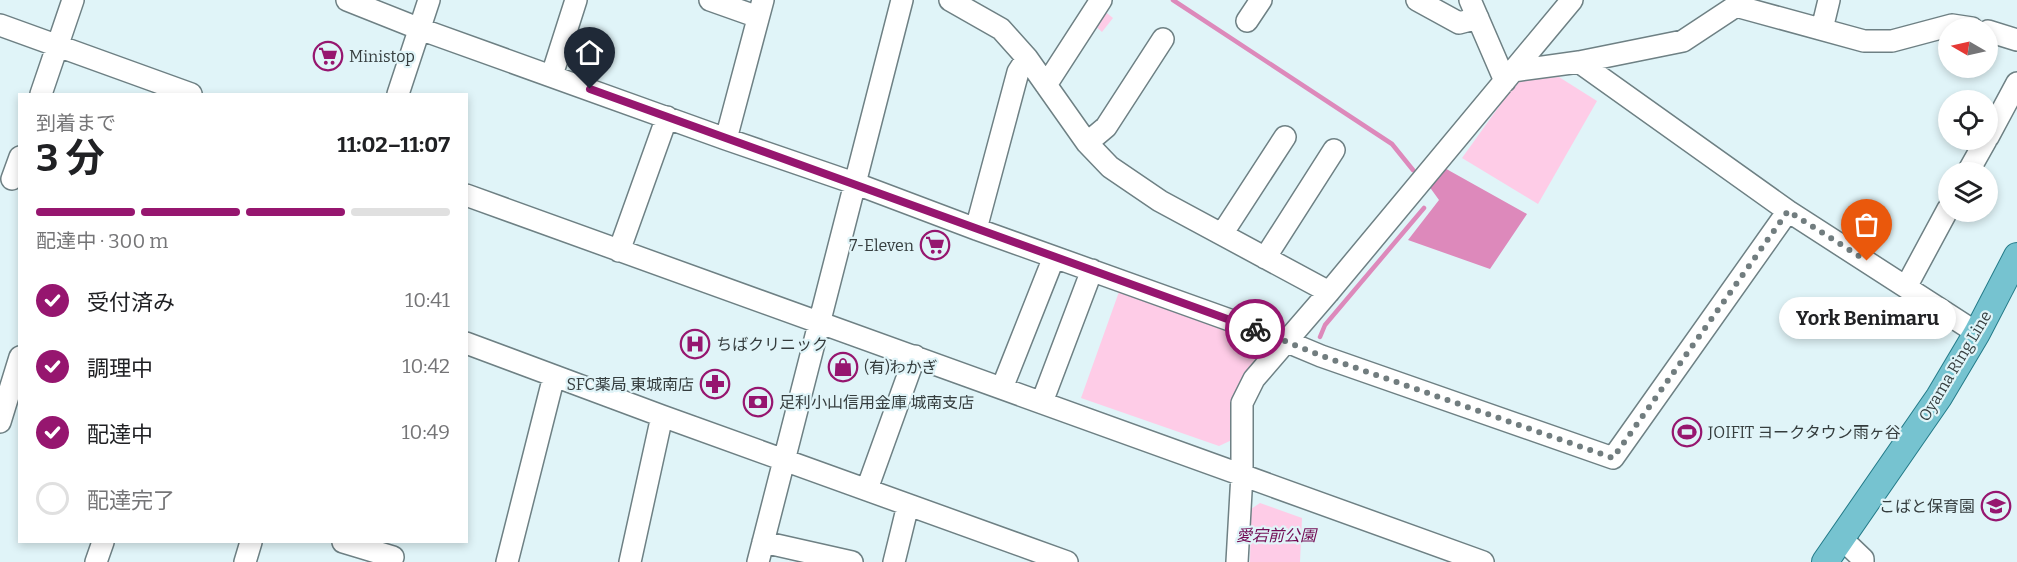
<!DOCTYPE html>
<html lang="ja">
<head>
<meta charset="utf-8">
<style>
	:root { --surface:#fff; --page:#f6f6f6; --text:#202124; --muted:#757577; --line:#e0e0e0; --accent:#96166f }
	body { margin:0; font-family:Bitter,"Noto Sans JP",serif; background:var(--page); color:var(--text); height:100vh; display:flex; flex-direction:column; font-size:22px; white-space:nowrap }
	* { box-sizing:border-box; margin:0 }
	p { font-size:20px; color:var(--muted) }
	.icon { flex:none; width:33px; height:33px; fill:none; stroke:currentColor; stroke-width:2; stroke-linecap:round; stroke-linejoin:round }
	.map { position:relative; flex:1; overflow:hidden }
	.drawer { position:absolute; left:18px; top:93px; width:450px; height:450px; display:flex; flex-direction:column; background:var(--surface); border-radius:0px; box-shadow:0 3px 9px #0003 }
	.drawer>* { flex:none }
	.needle { width:39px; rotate:279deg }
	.tools { position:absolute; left:1938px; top:18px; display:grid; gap:12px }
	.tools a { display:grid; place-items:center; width:60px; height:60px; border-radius:50%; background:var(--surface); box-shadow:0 3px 9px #0003; font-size:30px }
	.pin { position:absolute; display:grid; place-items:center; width:51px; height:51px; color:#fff; margin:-62px -26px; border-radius:50% 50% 50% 0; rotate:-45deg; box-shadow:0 0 6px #0007 }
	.pin .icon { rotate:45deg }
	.courier { position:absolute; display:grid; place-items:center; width:60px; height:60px; margin:-30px; border:4px solid #96166f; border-radius:50%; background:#fff; color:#222; box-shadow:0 2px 8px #0007 }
	.bubble { position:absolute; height:42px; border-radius:21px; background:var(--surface); box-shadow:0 3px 9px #0003; font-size:20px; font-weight:700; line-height:42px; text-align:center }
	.headline em { font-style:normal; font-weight:700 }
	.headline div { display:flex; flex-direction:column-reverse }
	.headline { display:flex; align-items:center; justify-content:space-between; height:102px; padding:0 18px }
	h1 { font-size:39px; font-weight:700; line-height:45px }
	.bar { display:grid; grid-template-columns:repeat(4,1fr); gap:9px 6px; align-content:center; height:72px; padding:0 18px }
	.bar i { height:8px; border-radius:4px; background:var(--line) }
	.bar .on { background:var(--accent) }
	.bar p { grid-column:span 4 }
	ol { padding:0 18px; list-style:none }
	li { display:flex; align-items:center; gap:18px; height:66px }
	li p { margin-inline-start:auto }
	li .icon { padding:6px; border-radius:50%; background:var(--accent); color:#fff; stroke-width:4 }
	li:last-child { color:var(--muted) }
	li i { width:33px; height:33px; border:3px solid var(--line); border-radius:50% }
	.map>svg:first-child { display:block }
</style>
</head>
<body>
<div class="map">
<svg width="2017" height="562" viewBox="0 0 2017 562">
	<rect width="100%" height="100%" fill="#e0f4f8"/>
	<path fill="#fecce7" d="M1103,10l10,8 -11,14 -9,-8z
		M1559,77l38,24 -59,103 -76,-46 56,-78z
		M1120,289l141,52 5,10 -28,34 -3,11 -1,43 -15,7 -138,-48z
		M1260,503l42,15 -2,44h-50l1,-53z"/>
	<path fill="#dd89bb" d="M1441,166l86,48 -37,55 -82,-29 31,-40 -13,-18z"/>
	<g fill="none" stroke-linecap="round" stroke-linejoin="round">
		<path stroke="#dd89bb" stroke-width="4.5" d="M1173,0l219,144 21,26
			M1320,337l5,-12 99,-117"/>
		<g stroke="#6e8084" stroke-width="24">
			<path id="minor" d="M347,0l73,29 306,110 128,44 122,46 290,104 55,23 292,102 175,-247
				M710,0l48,17
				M950,0l51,29 26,29 60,85 23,24 50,34 169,91
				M1417,0l42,23 19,-5
				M1470,0l35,81
				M1247,21l14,-21
				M0,25l191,69
				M1822,29l7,-29
				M1988,31l29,9
				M1579,62l209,149 189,122
				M1513,71l66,-9 104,-21 53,-35 128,35h28l60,-16 20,3
				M552,75l24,-75
				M1046,85l55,-85
				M41,94l32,-94
				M398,94l31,-94
				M1988,137l29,-54
				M726,139l37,-139
				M1087,143l19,-16 57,-88
				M1968,172l18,-32
				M12,179l8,-22
				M466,195l1017,367
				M976,229l42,-157 9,-14
				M1222,234l63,-97
				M619,251l48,-134
				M1265,258l69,-108
				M1906,287l42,-78
				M466,343l196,73 405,146
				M1002,388l52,-131
				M1042,402l50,-132
				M0,422l20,-65
				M867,489l48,-133
				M1841,538l22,21v3
				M343,542l50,15
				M763,542l89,20
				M96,562l7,-20
				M245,562l6,-20
				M507,562l47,-186
				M630,562l32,-146
				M758,562l144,-562
				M894,562l14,-57
				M1237,562l5,-88v-71l12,-24 75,-87 243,-292"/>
		</g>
		<g stroke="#237a88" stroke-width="28">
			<path id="major" d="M1825,562l114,-165 38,-64 40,-77"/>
		</g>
		<use href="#minor" stroke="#fff" stroke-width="21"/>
		<use href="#major" stroke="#76c3d0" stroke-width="26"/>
	</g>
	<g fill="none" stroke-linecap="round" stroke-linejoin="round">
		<path stroke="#717d7f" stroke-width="6" stroke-dasharray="0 10.8" d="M1255,329l67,27 291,102 175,-247 79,50"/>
		<path stroke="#96166f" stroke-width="8" d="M590,89l665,240"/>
	</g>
	<defs>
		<g id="supermarket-ring" transform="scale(1.5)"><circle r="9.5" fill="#e0f4f8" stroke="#96166f" stroke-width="1.5"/><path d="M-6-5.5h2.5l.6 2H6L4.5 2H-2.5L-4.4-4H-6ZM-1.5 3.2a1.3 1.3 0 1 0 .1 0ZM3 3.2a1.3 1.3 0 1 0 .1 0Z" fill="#96166f"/></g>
		<g id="hospital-ring" transform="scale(1.5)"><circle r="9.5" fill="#e0f4f8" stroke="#96166f" stroke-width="1.5"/><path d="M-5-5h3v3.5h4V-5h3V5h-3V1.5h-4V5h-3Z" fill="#96166f"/></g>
		<g id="shop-ring" transform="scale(1.5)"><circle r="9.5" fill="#e0f4f8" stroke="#96166f" stroke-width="1.5"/><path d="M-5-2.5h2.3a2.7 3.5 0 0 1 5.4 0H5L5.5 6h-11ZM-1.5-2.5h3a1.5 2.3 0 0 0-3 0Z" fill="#96166f"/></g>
		<g id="pharmacy-ring" transform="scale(1.5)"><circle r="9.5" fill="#e0f4f8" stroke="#96166f" stroke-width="1.5"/><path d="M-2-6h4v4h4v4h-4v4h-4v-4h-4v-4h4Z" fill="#96166f"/></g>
		<g id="bank-ring" transform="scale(1.5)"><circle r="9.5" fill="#e0f4f8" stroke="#96166f" stroke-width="1.5"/><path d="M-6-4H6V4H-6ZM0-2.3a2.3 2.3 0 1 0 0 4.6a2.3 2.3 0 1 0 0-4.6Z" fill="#96166f"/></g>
		<g id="stadium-ring" transform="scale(1.5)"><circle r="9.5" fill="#e0f4f8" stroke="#96166f" stroke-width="1.5"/><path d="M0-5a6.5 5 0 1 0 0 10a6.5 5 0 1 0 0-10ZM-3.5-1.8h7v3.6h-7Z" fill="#96166f"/></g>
		<g id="school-ring" transform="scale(1.5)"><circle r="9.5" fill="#e0f4f8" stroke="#96166f" stroke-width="1.5"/><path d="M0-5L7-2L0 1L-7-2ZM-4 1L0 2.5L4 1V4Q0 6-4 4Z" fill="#96166f"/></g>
	</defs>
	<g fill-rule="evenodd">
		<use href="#supermarket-ring" x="328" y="56"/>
		<use href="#supermarket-ring" x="935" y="245"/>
		<use href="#hospital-ring" x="695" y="344"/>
		<use href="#shop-ring" x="843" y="367"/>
		<use href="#pharmacy-ring" x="715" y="384"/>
		<use href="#bank-ring" x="758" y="402"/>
		<use href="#stadium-ring" x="1687" y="432"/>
		<use href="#school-ring" x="1996" y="506"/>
	</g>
	<g text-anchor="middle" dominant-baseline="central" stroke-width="4.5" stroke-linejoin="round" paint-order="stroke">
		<g font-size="16" fill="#353d3e" stroke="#e0f4f8" text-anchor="start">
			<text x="349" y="56">Ministop</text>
			<text x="914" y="245" text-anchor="end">7-Eleven</text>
			<text x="716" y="344">ちばクリニック</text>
			<text x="864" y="367">(有)わかぎ</text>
			<text x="694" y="384" text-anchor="end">SFC薬局 東城南店</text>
			<text x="779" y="402">足利小山信用金庫 城南支店</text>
			<text x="1708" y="432">JOIFIT ヨークタウン雨ヶ谷</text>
			<text x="1975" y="506" text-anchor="end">こばと保育園</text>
		</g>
		<g font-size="16" fill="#353d3e" stroke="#e0f4f8">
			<text transform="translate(1955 366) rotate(-59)">Oyama Ring Line</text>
		</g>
		<g font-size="16" font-style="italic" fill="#720c54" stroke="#e0f4f8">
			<text x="1276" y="535">愛宕前公園</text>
		</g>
	</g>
</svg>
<div class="tools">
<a><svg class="needle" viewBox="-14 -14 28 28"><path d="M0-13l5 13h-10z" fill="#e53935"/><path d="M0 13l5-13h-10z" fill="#757577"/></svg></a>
<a><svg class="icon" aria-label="locate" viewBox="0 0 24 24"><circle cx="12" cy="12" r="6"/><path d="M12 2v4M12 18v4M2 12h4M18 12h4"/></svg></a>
<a><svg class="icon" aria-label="layers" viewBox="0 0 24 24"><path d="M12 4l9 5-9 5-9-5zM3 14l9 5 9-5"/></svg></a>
</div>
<div class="pin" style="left:1867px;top:261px;background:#ea580c"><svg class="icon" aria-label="bag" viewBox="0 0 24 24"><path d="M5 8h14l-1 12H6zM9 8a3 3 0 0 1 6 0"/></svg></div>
<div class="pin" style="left:590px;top:89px;background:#1f2937"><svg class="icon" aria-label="home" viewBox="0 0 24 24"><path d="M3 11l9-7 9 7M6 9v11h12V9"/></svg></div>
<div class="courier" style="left:1255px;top:329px"><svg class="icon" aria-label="bike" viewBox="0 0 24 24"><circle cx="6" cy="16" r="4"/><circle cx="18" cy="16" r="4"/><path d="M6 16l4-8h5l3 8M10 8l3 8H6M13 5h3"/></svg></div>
<div class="bubble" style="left:1779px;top:297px;width:177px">York Benimaru</div>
<section class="drawer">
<div class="headline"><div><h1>3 分</h1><p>到着まで</p></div><em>11:02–11:07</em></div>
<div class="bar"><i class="on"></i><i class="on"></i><i class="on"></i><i></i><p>配達中 · 300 m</p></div>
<ol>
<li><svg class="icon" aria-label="check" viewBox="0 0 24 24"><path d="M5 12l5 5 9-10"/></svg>受付済み<p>10:41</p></li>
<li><svg class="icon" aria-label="check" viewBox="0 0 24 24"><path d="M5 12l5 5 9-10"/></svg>調理中<p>10:42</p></li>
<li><svg class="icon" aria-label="check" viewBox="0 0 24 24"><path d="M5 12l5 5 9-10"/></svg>配達中<p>10:49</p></li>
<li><i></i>配達完了</li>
</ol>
</section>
</div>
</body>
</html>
